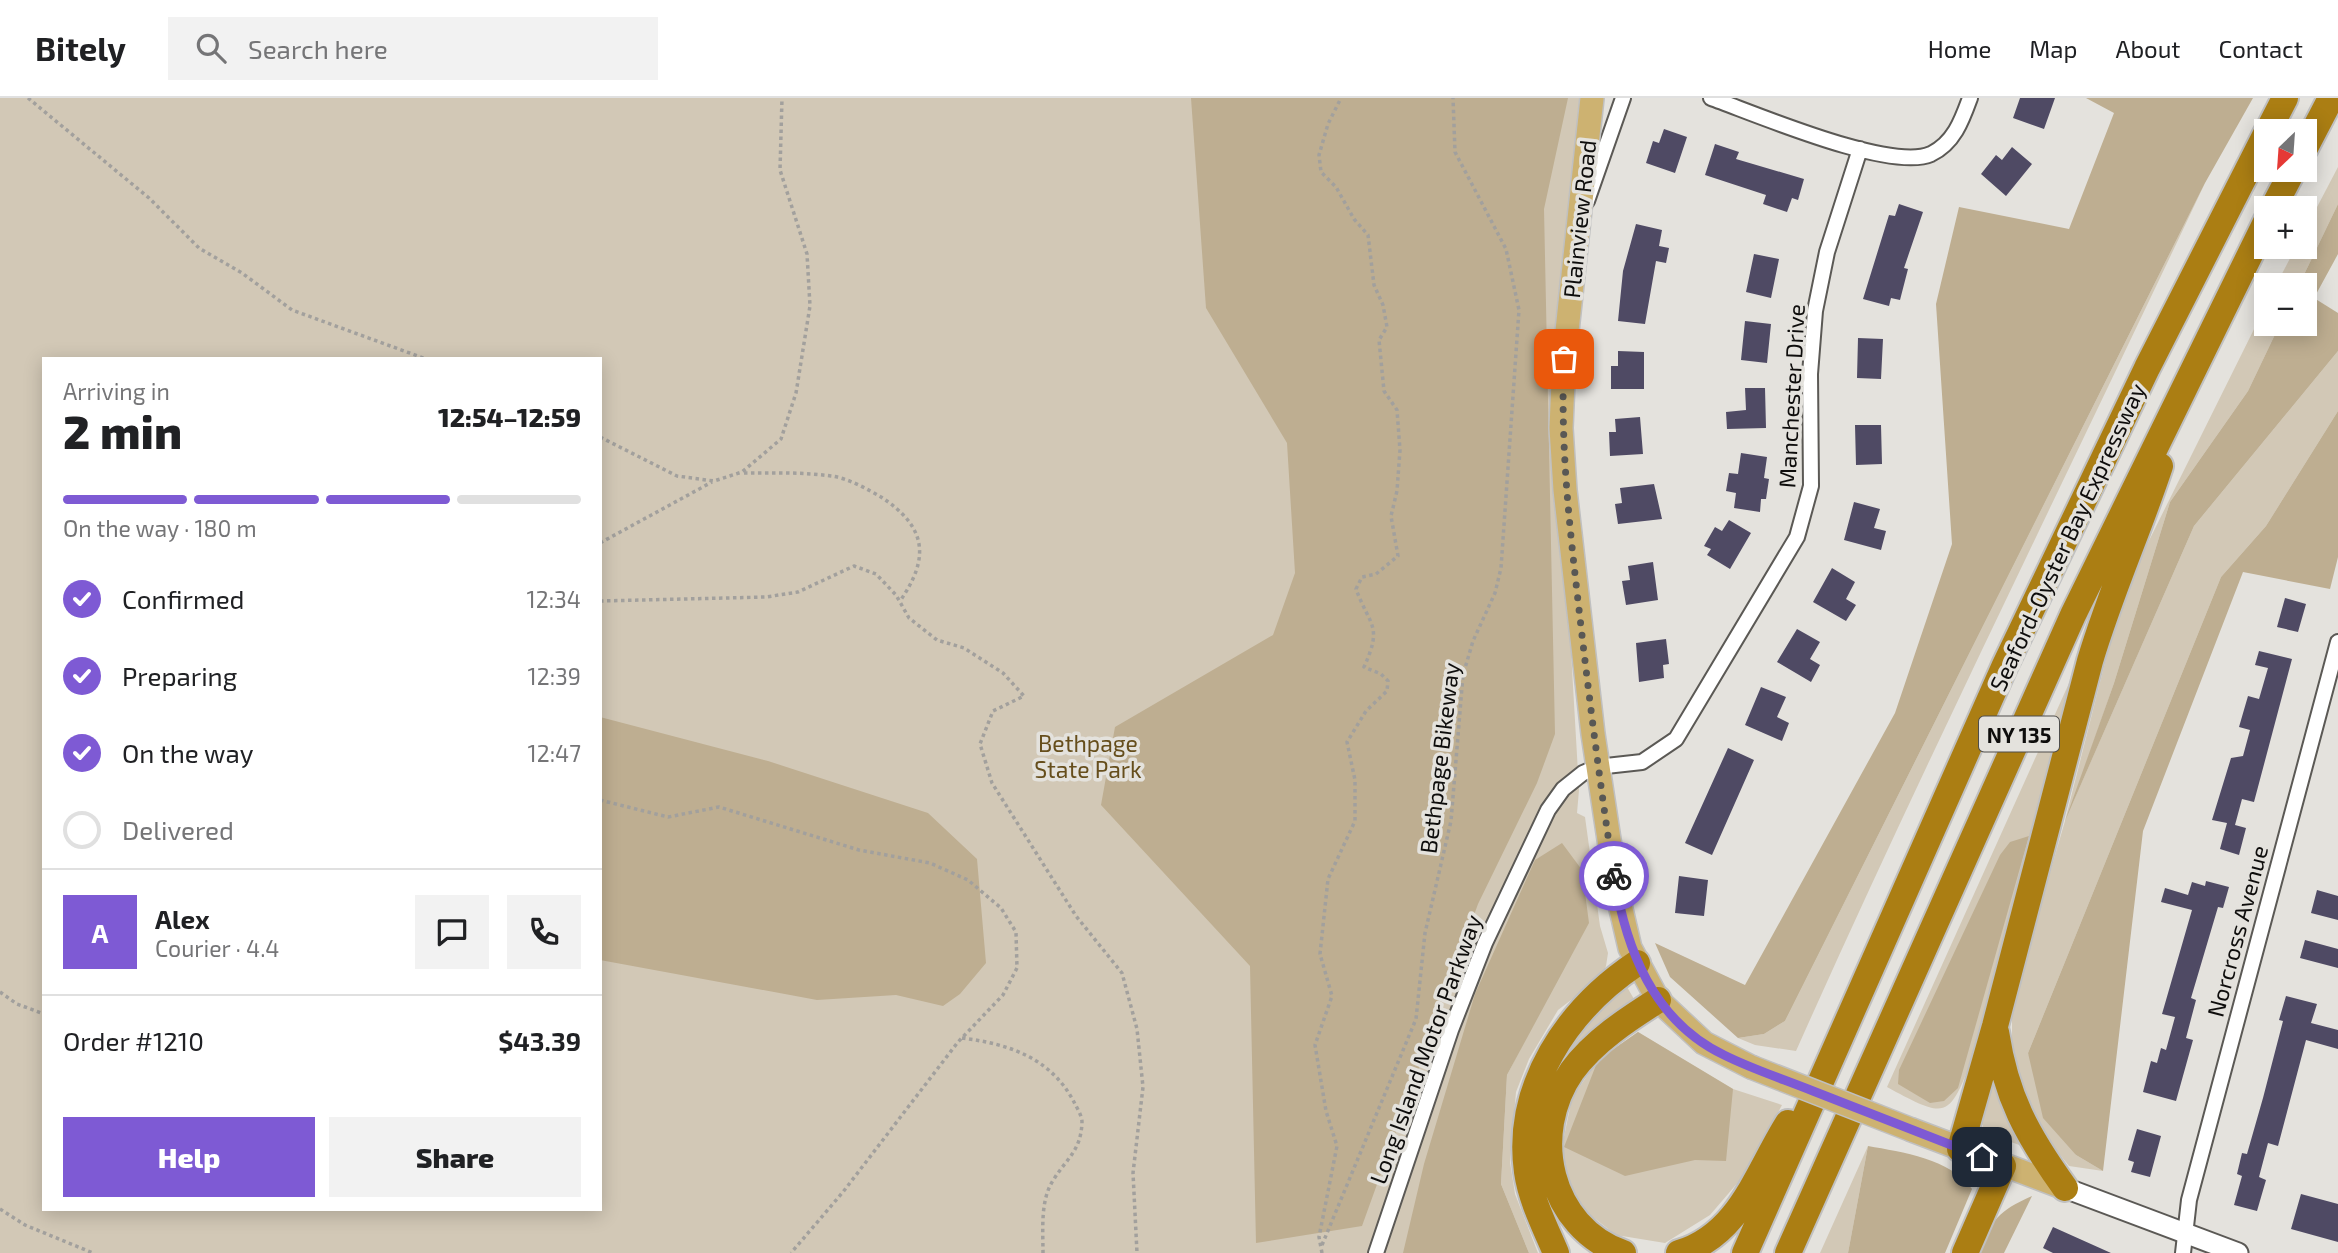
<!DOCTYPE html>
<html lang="en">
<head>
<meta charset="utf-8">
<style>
	:root { --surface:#fff; --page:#f2f2f2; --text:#202124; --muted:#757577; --line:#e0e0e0; --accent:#7e5ad4 }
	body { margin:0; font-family:"Exo 2",sans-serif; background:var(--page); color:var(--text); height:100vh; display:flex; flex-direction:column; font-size:26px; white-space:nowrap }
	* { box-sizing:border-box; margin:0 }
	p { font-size:23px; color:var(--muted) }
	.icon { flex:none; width:38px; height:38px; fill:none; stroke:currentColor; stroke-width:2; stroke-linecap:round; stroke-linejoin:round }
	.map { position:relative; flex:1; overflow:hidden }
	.drawer { position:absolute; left:42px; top:259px; width:560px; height:854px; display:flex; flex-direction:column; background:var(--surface); border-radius:0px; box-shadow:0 4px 18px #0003 }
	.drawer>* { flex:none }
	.needle { width:46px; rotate:205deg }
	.tools { position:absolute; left:2254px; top:21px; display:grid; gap:14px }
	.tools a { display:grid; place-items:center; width:63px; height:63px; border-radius:0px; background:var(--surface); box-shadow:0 4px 18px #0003; font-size:35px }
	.pin { position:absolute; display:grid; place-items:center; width:60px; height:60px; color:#fff; margin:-30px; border-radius:14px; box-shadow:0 4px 10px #0006 }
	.courier { position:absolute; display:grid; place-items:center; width:70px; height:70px; margin:-35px; border:5px solid #7e5ad4; border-radius:50%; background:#fff; color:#222; box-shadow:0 2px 9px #0007 }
	.head em { font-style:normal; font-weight:800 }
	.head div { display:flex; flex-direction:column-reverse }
	.head { display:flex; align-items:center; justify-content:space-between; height:119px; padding:0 21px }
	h1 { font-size:46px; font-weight:800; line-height:52px }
	.bar { display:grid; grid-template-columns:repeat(4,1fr); gap:10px 7px; align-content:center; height:84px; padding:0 21px }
	.bar i { height:9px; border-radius:5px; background:var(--line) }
	.bar .on { background:var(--accent) }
	.bar p { grid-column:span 4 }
	.line { display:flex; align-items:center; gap:18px; padding:0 21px; border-top:2px solid var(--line) }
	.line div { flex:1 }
	.round { display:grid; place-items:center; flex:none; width:74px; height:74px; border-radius:0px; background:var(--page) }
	ol { padding:0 21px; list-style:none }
	li { display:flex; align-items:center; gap:21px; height:77px }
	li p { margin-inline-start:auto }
	li .icon { padding:7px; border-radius:50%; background:var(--accent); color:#fff; stroke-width:4 }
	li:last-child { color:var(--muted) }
	li i { width:38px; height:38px; border:4px solid var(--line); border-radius:50% }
	.button { display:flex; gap:14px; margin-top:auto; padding:14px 21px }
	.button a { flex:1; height:80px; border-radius:0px; background:var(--accent); color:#fff; font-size:28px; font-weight:800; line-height:80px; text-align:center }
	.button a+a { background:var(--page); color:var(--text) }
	header { display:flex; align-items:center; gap:42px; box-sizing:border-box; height:98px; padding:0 35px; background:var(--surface); border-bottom:2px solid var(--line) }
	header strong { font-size:33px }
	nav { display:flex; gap:38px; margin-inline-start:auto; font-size:24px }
	.search { width:490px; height:63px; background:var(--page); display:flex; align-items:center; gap:18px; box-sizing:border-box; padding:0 24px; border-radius:0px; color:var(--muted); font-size:26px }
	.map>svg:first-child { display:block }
</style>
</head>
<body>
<header>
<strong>Bitely</strong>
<div class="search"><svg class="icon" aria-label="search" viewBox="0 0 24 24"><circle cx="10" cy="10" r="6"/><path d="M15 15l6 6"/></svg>Search here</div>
<nav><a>Home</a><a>Map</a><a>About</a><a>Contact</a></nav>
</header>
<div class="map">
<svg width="2338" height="1155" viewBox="0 0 2338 1155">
	<rect width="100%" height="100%" fill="#e4e2dd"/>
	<path fill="#d2c8b6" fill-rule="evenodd" d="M0,0h1592l-36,293 23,399 -2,23 8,4 15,109 8,27 -2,13 -5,11 -43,33 -29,49 -13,33 -6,70 5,32 23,59h-9l-28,-69 6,-109 42,-81 -29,-8 -63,188 37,79h-1494zM44,261h556v850h-556z
		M2338,69v37l-39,81h-23l20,-38h9v-17z
		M2205,85c-136,289 -279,576 -409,868l-41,-6 -17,-7 26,-4 21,-13z
		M2266,207v19h14l-32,67 -78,111 -56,181 -43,124 123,-281 144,-175v60l-72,115 -45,51 -193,476 48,102 27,16 -34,-5 -48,-60 -9,-61v-42l53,-182 57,-226z
		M2070,583l3,3 -99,370c-25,64 -25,67 -87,33z
		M1627,889l7,12 -4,6 -54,43 -10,-6 13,-18z
		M1638,934l95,57 49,16 -36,68 -36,42 -45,28 -49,-8 -40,-31 -17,-43 13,-63 26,-38z
		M1992,968l36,79 -6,1 -41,-15 2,-6 -8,-4z
		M1868,1048l-20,107h-28z"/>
	<path fill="#beae91" d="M1191,0h377l-24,111 11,525 -18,49 -59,121 -116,322 -106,17 -6,-277 -149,-161 14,-78 158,-92 22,-62 -8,-130 -81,-135z
		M2086,0h167l-48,85 -420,838 -21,13 -26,4 -68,-61 -15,-34 90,42 150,-272 57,-169 -16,-240 23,-97 110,22 45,-116z
		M2338,106v50l-24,44 24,15v38l-144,175 -129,295 49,-138 56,-181 78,-111 32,-67h25v-39h-6z
		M2338,313v146l-8,32 -87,-17 -100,259 -40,340 -27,-16 -33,-37 -15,-65 193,-476 45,-51z
		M600,619l168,44 160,52 49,46 9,104 -26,31 -17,12 -47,-11 -79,5 -217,-40z
		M2029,738l-71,252 -14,13 -14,2 -32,-19 1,-14 101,-215 10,-13z
		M1562,745l20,27 7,53 -82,152 -6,109 28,69h-126l21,-89 51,-170 60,-134z
		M1638,934l95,57 -7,72 -31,-1 -70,16 -61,-29 34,-87z
		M1868,1048c34,6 83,13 104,43l-27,64h-97z
		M2032,1098l-28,57h-27c15,-33 21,-42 55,-57z"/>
	<path fill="#4f4a64" d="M2020,0h35l-11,31 -31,-11z
		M1664,31l23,8 -12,36 -29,-10 7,-22 6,2z
		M1715,46l24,8 -3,7 68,20 -6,21 -6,-2 -5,14 -24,-8 3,-9 -61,-20z
		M2012,49l20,17 -26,32 -25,-22 15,-19 6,5z
		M1899,106l24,8 -19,56 4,1 -8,31 -9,-2 -2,8 -26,-7 26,-84 6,1z
		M1636,126l26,6 -3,16 10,2 -3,15 -10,-2 -11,63 -27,-3 5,-50z
		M1754,156l25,5 -8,39 -25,-6z
		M1745,223l26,3 -4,39 -26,-3z
		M1858,240l25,1 -2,40 -24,-1z
		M1618,253l26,1v37h-33v-23h7z
		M1745,290h20l1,40 -39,1 -1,-17 20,-2z
		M1640,319l3,37 -33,2 -1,-24h7l-1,-13z
		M1855,327h26l1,39 -26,1z
		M1741,355l26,4 -3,21 5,1 -3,20h-5l-1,13 -26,-4 2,-15 -10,-2 3,-18 9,1z
		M1654,386l8,35 -44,5 -3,-20 7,-1 -2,-15z
		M1854,404l26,7 -6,19 12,3 -5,19 -37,-10z
		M1729,422l22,13 -21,36 -23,-14 4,-6 -7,-3 11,-19 7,4z
		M1653,464l5,38 -32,5 -4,-24 8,-1 -2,-14z
		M1832,470l23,14 -9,17 10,6 -10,16 -33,-19z
		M2285,500l21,6 -8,28 -21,-5z
		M1797,531l23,13 -10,17 10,6 -9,17 -34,-20z
		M1666,541l3,25 -6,1 1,13 -25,4 -3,-39z
		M2259,553l33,8 -38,143 -12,-3 -7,26 11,3 -7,27 -19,-6 7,-26 -15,-3 19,-62 12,-2 7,-26 -11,-3 9,-31 11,3 9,-31 -13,-3z
		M1761,589l25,10 -9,20 12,6 -7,18 -37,-16z
		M1728,650l26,12 -42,95 -27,-12z
		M1679,778l29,4 -4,36 -29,-3z
		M2206,783l23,6 -6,21 -5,-1 -27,91 5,2 -10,38 7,2 -17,61 -33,-9 8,-31 6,2 4,-15 5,2 9,-33 -13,-3 30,-104 -31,-8 4,-14 23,7 4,-13 13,4z
		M2317,792l21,6v24l-27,-7z
		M2305,842l33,9v19l-38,-10z
		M2286,898l31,8 -6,19 27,7v19l-32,-9 -28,106 -10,-3 -9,34 7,3 -9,31 -23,-6 8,-29 -5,-2 5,-21 5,1 16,-56 20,-77 -4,-1z
		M2137,1031l24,7 -11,41 -19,-5 3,-10 -6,-2z
		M2301,1096l37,10v38l-47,-13z
		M2053,1129l58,26h-58l-10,-5z"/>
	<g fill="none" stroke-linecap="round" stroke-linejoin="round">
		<g stroke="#5b5955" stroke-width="18">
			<path id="street" d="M1711,0c45,16 180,74 220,56 23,-11 31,-34 39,-56
				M1587,103l36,-103
				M1376,1155l75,-223 34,-87 63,-133 15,-21 20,-16 14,-6 45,-5 34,-23 121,-202 14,-51 -1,-112 5,-63 12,-59 33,-103
				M2183,1155l6,-53 149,-558"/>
		</g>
		<g stroke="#5b5955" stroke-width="23">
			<path id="secondary" d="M2065,1090l173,65"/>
		</g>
		<g stroke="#c0c0c0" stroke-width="26">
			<path id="primary" d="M1592,0l-28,261 -3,69 4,62 28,244 24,158 13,56 28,52 46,43 47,24
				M1912,1032l153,58"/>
		</g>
		<g stroke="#c0c0c0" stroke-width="30">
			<path id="highway" d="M2268,33l17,-33
				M2305,50l26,-50
				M2273,110l20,-38
				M1996,934c10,65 31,103 69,156
				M1960,1051l35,-123 95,-365c20,-67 48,-129 70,-195
				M1556,1155c-11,-26 -25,-53 -29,-81 -12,-86 41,-163 110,-209
				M1623,1155c-74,-26 -95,-119 -51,-182 22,-30 56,-52 86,-71
				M1679,1155c61,-18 78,-81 109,-130
				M1745,1155l260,-588 142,-297 119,-234
				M1788,1155l285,-638 193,-393
				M1965,1155l38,-87"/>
		</g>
		<path stroke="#a2a09d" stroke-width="3.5" stroke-dasharray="3.5 3.5" stroke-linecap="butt" d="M28,0l121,100 50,50 43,25 50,37 134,49
			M600,339l77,39 37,5 28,-9 39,-33 15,-46 14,-87 -3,-52 -27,-84 2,-72
			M744,375c29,0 59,-1 87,3 17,2 36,13 50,21 46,30 49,61 19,104
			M600,445l112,-61
			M600,503l166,-4 32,-5 56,-26 22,8 20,21 13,23 28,22 27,8 39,25 21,23 -31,15 -13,33 12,39 84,133 46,57 15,56 6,58 -10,86 4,80
			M600,702l68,17 51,-10 140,43 71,13 38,17 33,28 15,24 1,36 -14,27 -45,47 -115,150 -52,61
			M0,894l17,12 27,10
			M962,940c47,6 89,20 112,64 3,6 8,14 8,20 -1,29 -15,36 -28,57 -14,20 -11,50 -11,74
			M0,1111l25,16 68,28
			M1322,1147l94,-226 9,-86 26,-112 12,-146 10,-34 22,-48 6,-25 18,-258 -13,-61 -51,-97 -2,-54
			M1322,1155l-3,-16 18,-91 -11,-35 -11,-66 17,-49 -12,-42 8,-75 27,-58v-41l-8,-38 19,-31 21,-20 1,-10 -7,-7 -17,-7c19,-42 6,-40 -8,-78l6,-12 14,-3 22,-18 -7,-40 6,-25 3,-41 -3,-40 -13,-19 -5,-51 8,-13 -4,-22 -9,-20 -6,-50 -14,-16 -18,-32 -15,-15 -2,-17 9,-31 13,-26"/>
		<use href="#street" stroke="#fff" stroke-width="14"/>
		<use href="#secondary" stroke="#fff" stroke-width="19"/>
		<use href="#primary" stroke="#cdb271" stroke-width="23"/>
		<use href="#highway" stroke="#ab7e13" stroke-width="26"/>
		<g stroke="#c0c0c0" stroke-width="26" stroke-linecap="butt">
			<path id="primary-bridge" d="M1751,969l161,63"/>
		</g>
		<use href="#primary-bridge" stroke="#cdb271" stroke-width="23"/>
	</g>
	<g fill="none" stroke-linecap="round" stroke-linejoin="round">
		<path stroke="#595855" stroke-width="7" stroke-dasharray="0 12.6" d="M1564,261c-4,88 6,172 16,259 10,87 21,173 34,258"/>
		<path stroke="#7e5ad4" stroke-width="9" d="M1614,778c12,73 39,145 110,179 28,14 59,24 89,36 56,22 112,44 169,66"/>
	</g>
	<g text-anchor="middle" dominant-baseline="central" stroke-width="7" stroke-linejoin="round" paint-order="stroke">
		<rect fill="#e4e2dd" stroke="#4e4d4b" stroke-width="2" x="1979" y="618.5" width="80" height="35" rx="5"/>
		<g font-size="21" font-weight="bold" fill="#0e0d0c">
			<text x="2019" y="636">NY 135</text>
		</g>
		<g font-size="23" fill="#0e0d0c" stroke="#e4e2dd">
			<text transform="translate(1579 121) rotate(-84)">Plainview Road</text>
			<text transform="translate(1791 298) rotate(-87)">Manchester Drive</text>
			<text transform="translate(2067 439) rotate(-65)">Seaford-Oyster Bay Expressway</text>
			<text transform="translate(1439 660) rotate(-83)">Bethpage Bikeway</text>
			<text transform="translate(2237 833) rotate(-75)">Norcross Avenue</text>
			<text transform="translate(1425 951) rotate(-70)">Long Island Motor Parkway</text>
		</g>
		<g font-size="23" fill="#664e1c" stroke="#e4e2dd">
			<text x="1088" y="645">Bethpage<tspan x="1088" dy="26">State Park</tspan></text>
		</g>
	</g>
</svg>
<div class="tools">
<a><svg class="needle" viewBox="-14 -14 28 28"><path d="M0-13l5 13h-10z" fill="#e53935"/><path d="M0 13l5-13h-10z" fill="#757577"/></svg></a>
<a>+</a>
<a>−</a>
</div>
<div class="pin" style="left:1564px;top:261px;background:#ea580c"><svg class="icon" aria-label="bag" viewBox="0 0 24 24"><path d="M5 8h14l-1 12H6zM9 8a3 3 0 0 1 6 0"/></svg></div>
<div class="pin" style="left:1982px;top:1059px;background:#1f2937"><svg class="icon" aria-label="home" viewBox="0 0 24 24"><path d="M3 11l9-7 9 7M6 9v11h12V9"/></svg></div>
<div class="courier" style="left:1614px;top:778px"><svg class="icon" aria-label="bike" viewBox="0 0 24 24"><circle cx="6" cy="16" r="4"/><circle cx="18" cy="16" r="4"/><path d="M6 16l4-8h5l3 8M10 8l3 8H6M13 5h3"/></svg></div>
<section class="drawer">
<div class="head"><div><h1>2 min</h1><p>Arriving in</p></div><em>12:54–12:59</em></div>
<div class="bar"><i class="on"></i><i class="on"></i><i class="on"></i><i></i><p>On the way · 180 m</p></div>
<ol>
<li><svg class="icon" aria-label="check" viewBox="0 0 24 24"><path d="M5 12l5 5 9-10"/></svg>Confirmed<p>12:34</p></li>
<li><svg class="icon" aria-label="check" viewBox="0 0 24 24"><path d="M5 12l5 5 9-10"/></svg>Preparing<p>12:39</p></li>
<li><svg class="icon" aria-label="check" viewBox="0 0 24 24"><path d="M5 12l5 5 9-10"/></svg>On the way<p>12:47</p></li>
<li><i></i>Delivered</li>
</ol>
<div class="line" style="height:126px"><b class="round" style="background:var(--accent);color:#fff">A</b><div><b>Alex</b><p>Courier · 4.4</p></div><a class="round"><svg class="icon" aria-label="chat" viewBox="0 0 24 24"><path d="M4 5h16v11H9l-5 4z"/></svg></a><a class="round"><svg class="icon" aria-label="phone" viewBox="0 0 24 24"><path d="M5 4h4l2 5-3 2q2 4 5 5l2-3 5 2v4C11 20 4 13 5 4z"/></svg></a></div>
<div class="line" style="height:91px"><div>Order #1210</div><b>$43.39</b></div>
<div class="button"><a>Help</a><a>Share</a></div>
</section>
</div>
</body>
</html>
